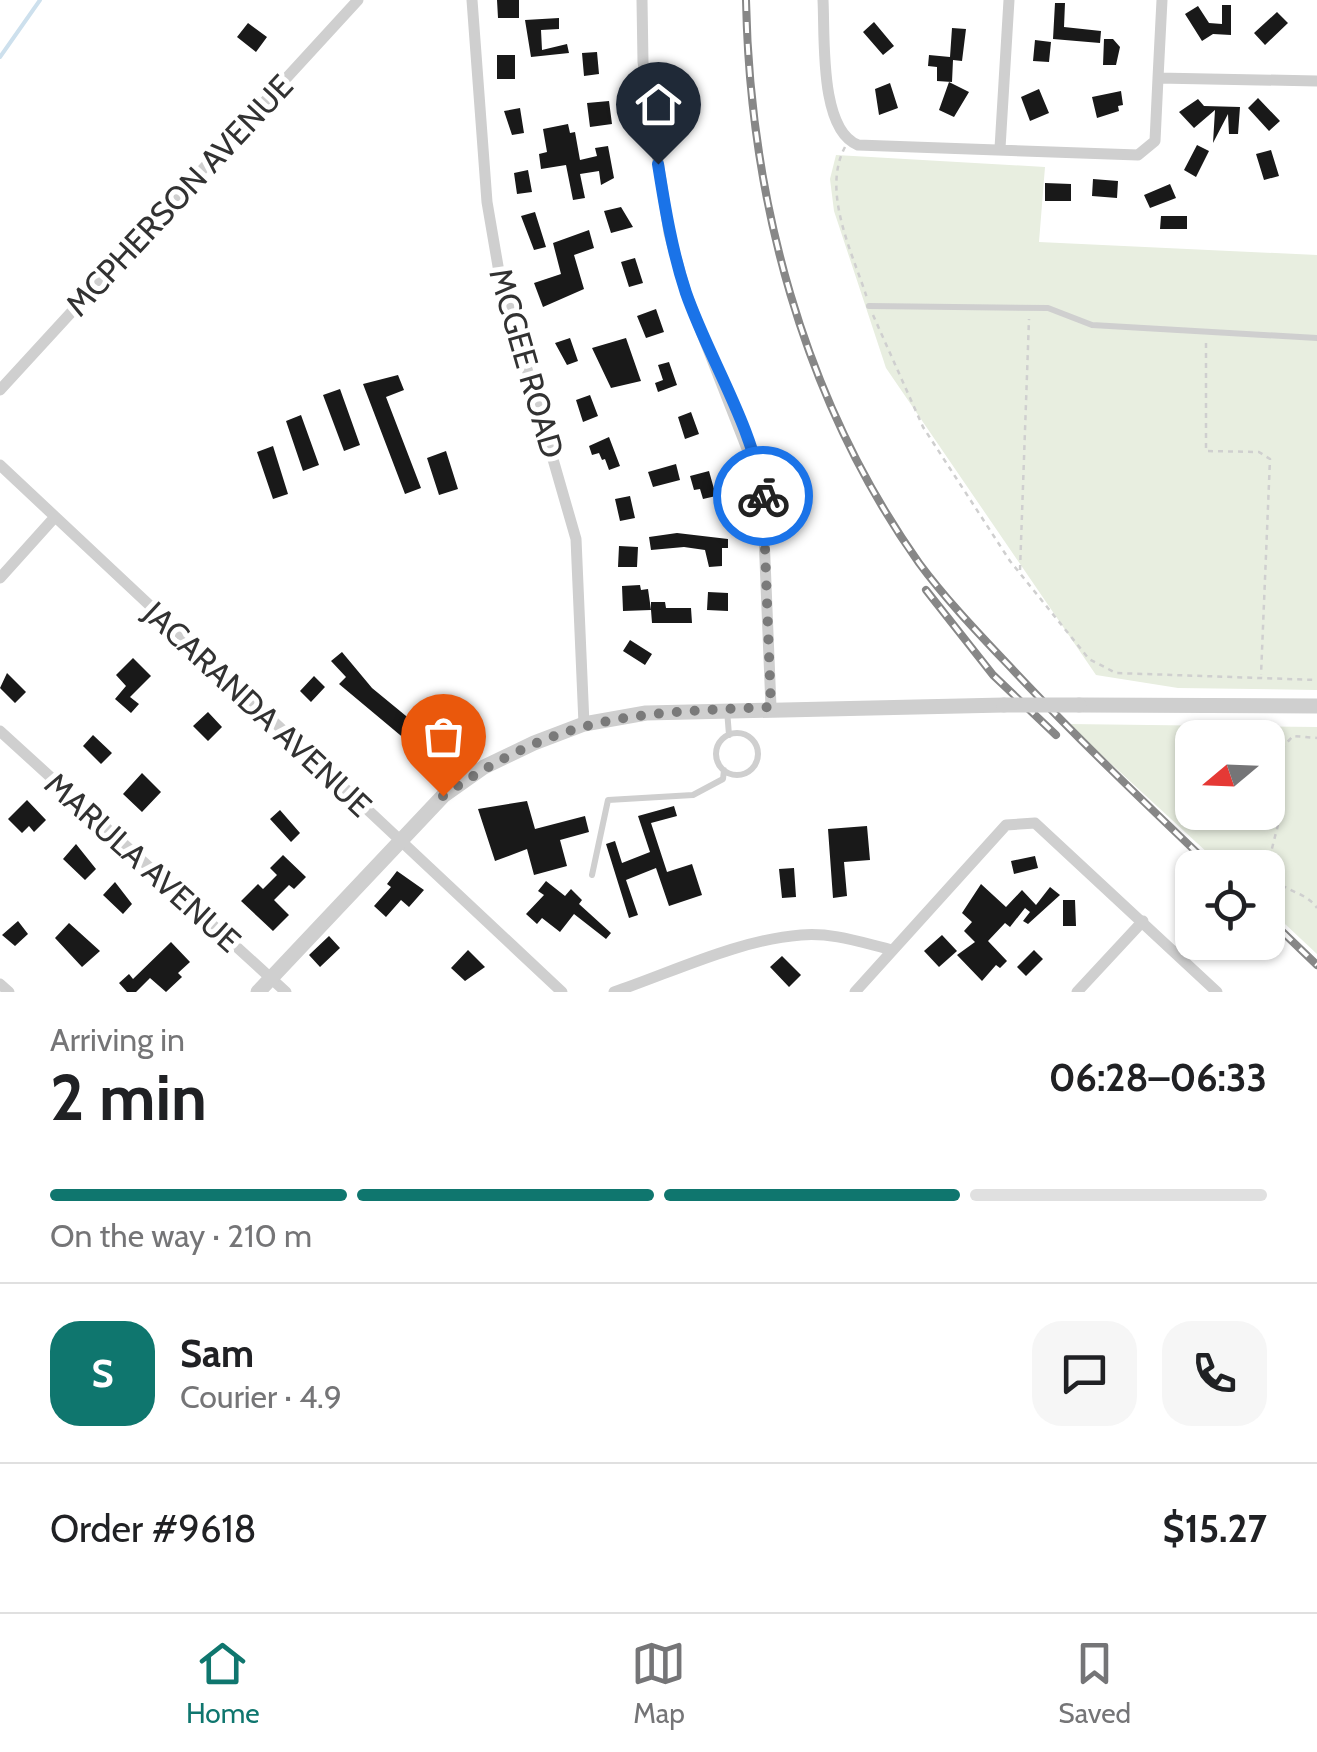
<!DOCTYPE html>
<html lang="en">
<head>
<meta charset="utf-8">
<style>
	:root { --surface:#fff; --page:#f6f6f6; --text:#202124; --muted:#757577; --line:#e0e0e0; --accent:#0f766e }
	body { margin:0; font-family:Cabin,sans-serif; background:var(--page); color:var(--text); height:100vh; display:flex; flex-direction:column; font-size:38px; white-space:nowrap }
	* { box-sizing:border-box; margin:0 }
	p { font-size:32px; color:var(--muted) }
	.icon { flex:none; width:55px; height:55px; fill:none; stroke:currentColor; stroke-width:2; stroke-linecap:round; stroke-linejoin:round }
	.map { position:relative; height:992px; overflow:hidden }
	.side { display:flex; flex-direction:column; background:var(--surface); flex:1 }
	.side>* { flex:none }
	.needle { width:65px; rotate:251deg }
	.tools { position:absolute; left:1175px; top:720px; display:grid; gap:20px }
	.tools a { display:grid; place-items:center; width:110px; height:110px; border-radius:20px; background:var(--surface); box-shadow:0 2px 8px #0004; font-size:50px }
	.pin { position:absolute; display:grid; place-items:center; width:85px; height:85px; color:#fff; margin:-102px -42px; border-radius:50% 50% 50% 0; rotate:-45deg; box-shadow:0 0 10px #0007 }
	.pin .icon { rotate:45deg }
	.courier { position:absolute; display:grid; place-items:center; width:100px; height:100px; margin:-50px; border:8px solid #1a73e8; border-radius:50%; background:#fff; color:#222; box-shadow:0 2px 12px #0007 }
	.overview em { font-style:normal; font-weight:800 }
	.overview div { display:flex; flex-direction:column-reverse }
	.overview { display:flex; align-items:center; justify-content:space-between; height:170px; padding:0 50px }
	h1 { font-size:65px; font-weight:800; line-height:75px }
	.bar { display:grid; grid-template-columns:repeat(4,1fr); gap:15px 10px; align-content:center; height:120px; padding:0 50px }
	.bar i { height:12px; border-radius:8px; background:var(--line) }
	.bar .on { background:var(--accent) }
	.bar p { grid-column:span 4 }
	.line { display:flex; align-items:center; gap:25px; padding:0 50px; border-top:2px solid var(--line) }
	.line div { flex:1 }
	.round { display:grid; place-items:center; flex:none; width:105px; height:105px; border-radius:30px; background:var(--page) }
	.dock { display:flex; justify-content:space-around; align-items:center; height:140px; border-top:2px solid var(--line); background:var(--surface); font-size:28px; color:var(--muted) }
	.dock a { display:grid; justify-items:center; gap:5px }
	.dock .on { color:var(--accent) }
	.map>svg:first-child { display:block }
</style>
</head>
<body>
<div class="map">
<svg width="1317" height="992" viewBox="0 0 1317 992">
	<rect width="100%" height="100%" fill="#fff"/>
	<path fill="#e8eee0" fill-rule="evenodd" d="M836,155l209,12 -6,75 278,13v435l-139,-2 -82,-13 -210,-307 -52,-157 -4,-32z
		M1068,724l249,3v227l-49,-46v-40l-45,-1zM1192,738h76v74h-76z"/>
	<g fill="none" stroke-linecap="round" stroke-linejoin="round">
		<path stroke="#cde0ed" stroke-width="4" d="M0,57l40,-57"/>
	</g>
	<path fill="#191919" d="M497,0h22v18h-21z
		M1055,3h10l-1,24 37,4 -1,12 -47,-4z
		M1222,5h9v30l-18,-1 -11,7 -17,-27 13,-8 11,17 13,1z
		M1277,12l11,11 -23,22 -11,-12z
		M559,18v11l-18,1 1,20 25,-6 2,9 -38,4 -6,-37z
		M874,22l20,24 -11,9 -20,-23z
		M248,23l19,14 -11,15 -19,-15z
		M952,28l14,1 -4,32 -9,-1 -1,22 -15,-1v-14l-9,-1 1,-11 21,2z
		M1104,39h9l7,8 -4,18h-13z
		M1035,40l16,2 -2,20 -16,-1z
		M597,52l2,22 -15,2 -2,-23z
		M497,55h18v24h-18z
		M949,82l20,10 -15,25 -15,-7z
		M890,83l8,25 -19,7 -4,-26z
		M1039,89l10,24 -19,8 -9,-24z
		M1121,91l2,14 -5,1 1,5 -22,7 -5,-21z
		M1258,98l22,23 -11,10 -21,-23z
		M1198,99l6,7 36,1 -2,27h-9l-1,-20 -15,29 2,-33 -21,18 -15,-16z
		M609,101l3,23 -22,3 -3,-24z
		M520,108l4,25 -12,2 -8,-24z
		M568,124l2,9 5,-1 5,28 17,-4 -2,-8 13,-2 6,32 -13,7 -2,-14 -19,3 5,24 -12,2 -7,-35 -25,4 -2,-15 8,-2 -4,-23z
		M1197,145l12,6 -13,26 -12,-7z
		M1271,150l8,26 -15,4 -8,-26z
		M528,170l4,22 -15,2 -3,-21z
		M1093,179l25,2 -1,17 -25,-2z
		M1045,183l26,1v17h-26z
		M1170,184l6,14 -26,10 -6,-13z
		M621,207l12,20 -22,6 -7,-22z
		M535,212l11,35 -12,3 -13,-34z
		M1161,216h26v13h-27z
		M589,230l5,18 -20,7 10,34 -41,18 -9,-24 27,-9 -8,-31z
		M635,258l8,25 -14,4 -8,-25z
		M656,309l8,23 -18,6 -9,-22z
		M570,338l8,23 -11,4 -12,-22z
		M626,338l15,43 -30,7 -19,-40z
		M669,362l8,23 -19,7 -3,-9 8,-3 -5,-15z
		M398,375l6,15 -18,7 35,91 -16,6 -42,-110z
		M340,389l20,56 -16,6 -21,-56z
		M590,395l8,21 -15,6 -7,-22z
		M691,412l8,22 -14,5 -7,-22z
		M301,415l18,50 -16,6 -17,-50z
		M609,437l11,29 -11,4 -4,-11 -3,1 -3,-7 -7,2 -3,-9z
		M273,446l15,48 -15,5 -16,-47z
		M446,451l12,38 -19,6 -12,-37z
		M676,464l4,16 -27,7 -5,-15z
		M709,471l7,25 -13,3 -3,-10 -6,1 -4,-14z
		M630,496l5,22 -15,3 -5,-22z
		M677,533l51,6v9h-6v18l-13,1 -4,-17 -21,-3 -33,3 -2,-13z
		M619,546l19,1 -1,20h-19z
		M640,585l1,5 7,-1 3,21v-8h14l1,6h25l1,15h-40l-1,-13 -28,1 -1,-25z
		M708,592l20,1v18l-21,-1z
		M630,640l22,14 -7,11 -22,-14z
		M342,652l30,36 45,37 -11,15 -67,-56 7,-7 -15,-16z
		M133,658l18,18 -21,21 9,7 -8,9 -16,-14 11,-13 -10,-11z
		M7,673l19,19 -11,11 -15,-15z
		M314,676l11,11 -14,15 -11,-11z
		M208,712l14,15 -14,14 -15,-15z
		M93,735l19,18 -11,11 -18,-18z
		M142,773l19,19 -19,20 -19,-18z
		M27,800l19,20 -12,12 -5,-6 -7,7 -14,-14z
		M527,801l8,28 50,-13 4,16 -29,8 7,26 -33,9 -7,-26 -32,12 -17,-52z
		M674,806l3,10 -26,7 16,49 25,-8 10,31 -33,11 -13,-38 -30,12 12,35 -9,3 -23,-74 9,-3 7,22 28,-11 -12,-36z
		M280,810l20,23 -9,9 -21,-23z
		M867,826l3,34 -26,2 3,34 -14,2 -5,-69z
		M76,844l20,25 -11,11 -22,-21z
		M283,855l23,22 -12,12 -5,-4 -15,15 15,15 -16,16 -32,-30 17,-17 5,5 14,-14 -7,-7z
		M1035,856l3,12 -24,6 -3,-13z
		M794,868l2,29 -14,1 -3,-29z
		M397,871l27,19 -15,17 -8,-7 -15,17 -12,-11 17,-19 -4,-3z
		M546,881l19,15 6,-7 11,11 -3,4 32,29 -5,6 -32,-25 -14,18 -18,-14 -5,6 -11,-10 18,-19 -6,-4z
		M115,882l17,22 -9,10 -20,-19z
		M981,884l25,23 16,-17 14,15 14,-18 10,8 -32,29 -5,-3 7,-9 -5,-4 -15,19 -5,-4 -17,18 19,20 -7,7 -4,-3 -14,16 -25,-26 18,-13 -11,-11 8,-9 -10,-9z
		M1063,900h12l1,26h-13z
		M18,921l10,13 -13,12 -13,-11z
		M69,923l31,28 -18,16 -27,-29z
		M942,935l15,16 -18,16 -15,-16z
		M329,936l11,12 -20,19 -11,-12z
		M171,942l19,20 -12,11 4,4 -16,15 -16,-14 -14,14h-9l-8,-9 10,-9 4,5z
		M468,950l17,17 -20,14 -14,-13z
		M1034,950l9,9 -17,17 -9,-9z
		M782,956l19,19 -12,12 -19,-20z"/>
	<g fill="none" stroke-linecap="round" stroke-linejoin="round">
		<path stroke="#cfcfcf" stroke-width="2.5" stroke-dasharray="5 5" stroke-linecap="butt" d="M845,147c-24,45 8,107 22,151
			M873,315l50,112 87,134 79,98 27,14 201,7
			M1206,343v108l53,1 11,7 -9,216
			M1020,570l9,-251
			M1267,868l14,-55 2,-66 10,-11 24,2
			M1268,871c11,21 37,19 49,37"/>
		<path stroke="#cfcfcf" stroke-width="6" d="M869,306l179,2 44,17 225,13
			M727,710l2,25
			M716 754a21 21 0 1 1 42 0a21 21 0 1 1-42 0Z
			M592,875l16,-75 85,-5 30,-16 1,-9"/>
		<path stroke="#cfcfcf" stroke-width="11" d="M472,0l15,202 12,70 77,267 8,185
			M642,0l1,62 26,171 17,60 76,194 9,220
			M823,0c2,36 -4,130 35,145l280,10 17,-14 3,-63 159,3
			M1158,78l4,-78
			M1000,148l9,-148
			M0,390l358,-390
			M0,465l562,527
			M0,578l54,-60
			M0,731l286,261
			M0,984l9,8
			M614,992c59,-20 124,-52 187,-57 31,-3 62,8 92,15
			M855,992l151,-167 29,-2 182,169
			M1077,992l66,-71"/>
		<path stroke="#cfcfcf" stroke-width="15" d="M1079,705l238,1
			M258,992l185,-196 41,-29 50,-24 50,-19 62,-11 358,-8"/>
		<g stroke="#878787" stroke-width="8">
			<path id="rail" d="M746,0c4,199 57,399 173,563 28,38 63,74 95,108 64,68 131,132 199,197
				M926,590l67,85 63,60
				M1268,918l49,47"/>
		</g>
		<use href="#rail" stroke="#fff" stroke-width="4" stroke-dasharray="11" stroke-linecap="butt"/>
		<path stroke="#cfcfcf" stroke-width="15" d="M1004,705h75"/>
	</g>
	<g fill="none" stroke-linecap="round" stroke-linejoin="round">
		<path stroke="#7a7a7a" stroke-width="10" stroke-dasharray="0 18" d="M443,796c118,-82 189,-83 328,-89l-8,-211"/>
		<path stroke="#1a73e8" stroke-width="12" d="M658,164c7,44 14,87 28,129 23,66 67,133 77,203"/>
	</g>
	<g text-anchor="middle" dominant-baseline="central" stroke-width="10" stroke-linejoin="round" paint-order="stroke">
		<g font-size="32" fill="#323232" stroke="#fff">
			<text transform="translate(179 195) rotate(-47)">MCPHERSON AVENUE</text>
			<text transform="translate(527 363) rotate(74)">MCGEE ROAD</text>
			<text transform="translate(258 709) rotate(43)">JACARANDA AVENUE</text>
			<text transform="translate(143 862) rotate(42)">MARULA AVENUE</text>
		</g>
	</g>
</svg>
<div class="tools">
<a><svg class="needle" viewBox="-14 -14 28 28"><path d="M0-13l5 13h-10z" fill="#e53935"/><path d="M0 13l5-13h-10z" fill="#757577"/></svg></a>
<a><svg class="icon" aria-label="locate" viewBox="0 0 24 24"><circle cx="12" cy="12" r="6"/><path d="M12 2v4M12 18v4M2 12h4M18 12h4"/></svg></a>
</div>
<div class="pin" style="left:443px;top:796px;background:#ea580c"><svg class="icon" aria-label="bag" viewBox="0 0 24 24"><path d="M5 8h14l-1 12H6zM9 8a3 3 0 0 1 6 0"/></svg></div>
<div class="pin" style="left:658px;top:164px;background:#1f2937"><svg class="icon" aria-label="home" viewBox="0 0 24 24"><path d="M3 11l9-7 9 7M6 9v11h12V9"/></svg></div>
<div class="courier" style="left:763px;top:496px"><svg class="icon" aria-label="bike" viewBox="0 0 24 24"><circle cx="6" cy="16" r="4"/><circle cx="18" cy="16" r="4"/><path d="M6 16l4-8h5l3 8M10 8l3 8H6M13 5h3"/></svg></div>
</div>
<section class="side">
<div class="overview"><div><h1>2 min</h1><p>Arriving in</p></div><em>06:28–06:33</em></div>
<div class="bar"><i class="on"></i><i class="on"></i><i class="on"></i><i></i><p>On the way · 210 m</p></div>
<div class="line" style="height:180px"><b class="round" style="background:var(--accent);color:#fff">S</b><div><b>Sam</b><p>Courier · 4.9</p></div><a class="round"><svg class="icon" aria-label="chat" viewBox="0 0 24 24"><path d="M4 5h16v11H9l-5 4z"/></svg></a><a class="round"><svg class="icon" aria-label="phone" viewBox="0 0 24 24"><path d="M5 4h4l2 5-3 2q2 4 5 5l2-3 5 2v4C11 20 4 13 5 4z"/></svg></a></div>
<div class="line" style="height:130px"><div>Order #9618</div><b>$15.27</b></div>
</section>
<nav class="dock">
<a class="on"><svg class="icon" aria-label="home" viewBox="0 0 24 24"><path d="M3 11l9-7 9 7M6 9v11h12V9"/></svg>Home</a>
<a><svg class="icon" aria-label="map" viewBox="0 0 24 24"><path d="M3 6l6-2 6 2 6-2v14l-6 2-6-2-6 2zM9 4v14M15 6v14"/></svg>Map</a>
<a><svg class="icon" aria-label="saved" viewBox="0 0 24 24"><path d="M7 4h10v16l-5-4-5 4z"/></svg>Saved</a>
</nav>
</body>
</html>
